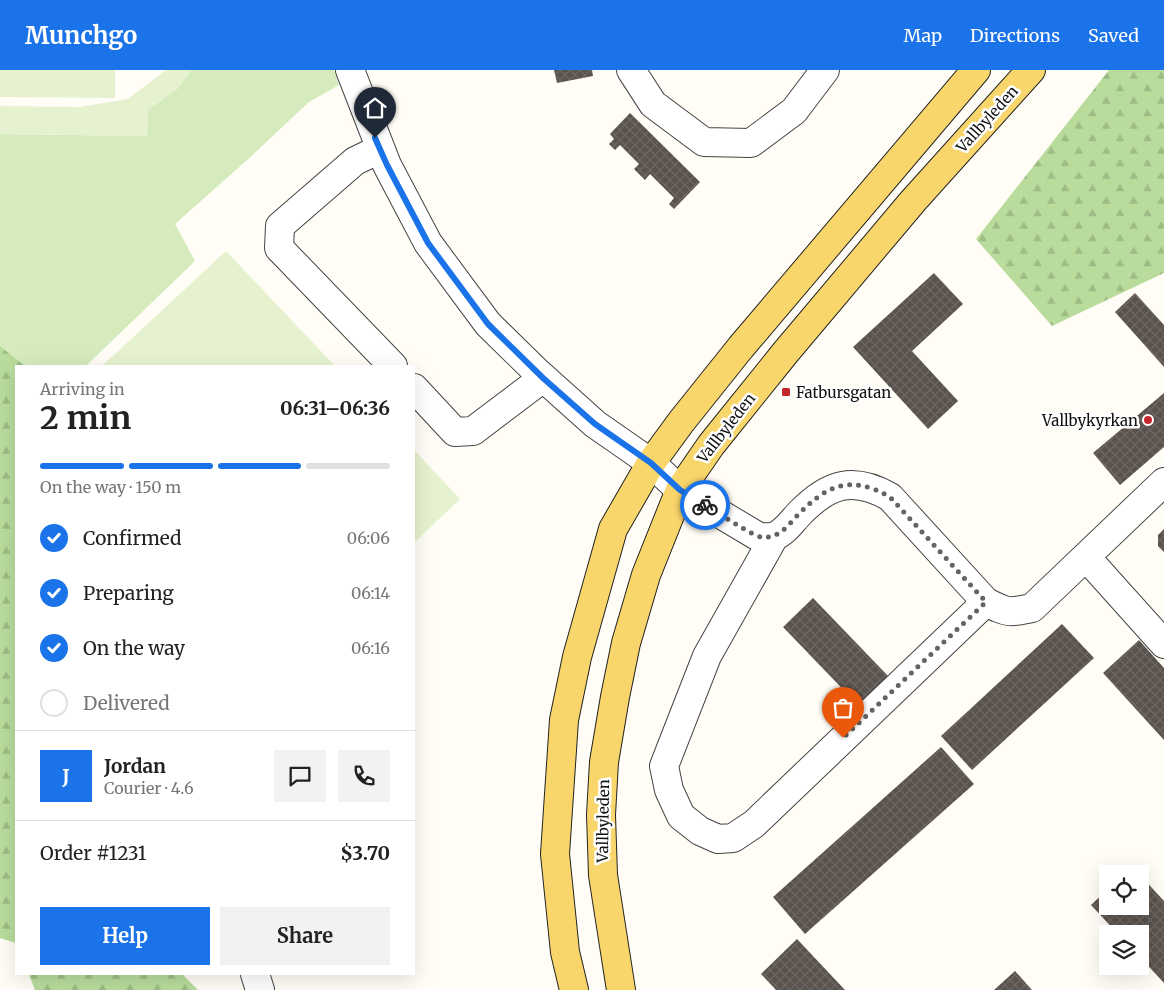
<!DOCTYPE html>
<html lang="en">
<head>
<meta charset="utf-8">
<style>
	:root { --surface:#fff; --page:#f2f2f2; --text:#222; --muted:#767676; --line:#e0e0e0; --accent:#1a73e8 }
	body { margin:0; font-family:Merriweather,serif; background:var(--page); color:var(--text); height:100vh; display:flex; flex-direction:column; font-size:19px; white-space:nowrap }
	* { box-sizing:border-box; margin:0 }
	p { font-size:16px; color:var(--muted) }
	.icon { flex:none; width:28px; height:28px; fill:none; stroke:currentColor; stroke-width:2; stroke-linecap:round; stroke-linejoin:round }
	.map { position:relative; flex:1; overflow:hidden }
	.side { position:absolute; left:15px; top:295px; width:400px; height:610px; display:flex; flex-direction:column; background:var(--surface); border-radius:0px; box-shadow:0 5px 20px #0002 }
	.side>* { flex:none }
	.controls { position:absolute; left:1099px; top:795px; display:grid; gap:10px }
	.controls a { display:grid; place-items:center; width:50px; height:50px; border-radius:0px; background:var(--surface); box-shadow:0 5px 20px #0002; font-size:25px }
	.pin { position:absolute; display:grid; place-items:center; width:42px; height:42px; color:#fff; margin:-51px -21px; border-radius:50% 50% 50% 0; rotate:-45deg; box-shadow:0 0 5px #0007 }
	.pin .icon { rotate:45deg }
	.courier { position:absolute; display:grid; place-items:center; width:50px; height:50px; margin:-25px; border:4px solid #1a73e8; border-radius:50%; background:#fff; color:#222; box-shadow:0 1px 6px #0007 }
	.summary em { font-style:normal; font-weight:700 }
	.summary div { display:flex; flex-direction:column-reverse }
	.summary { display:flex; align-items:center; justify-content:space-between; height:85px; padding:0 25px }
	h1 { font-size:32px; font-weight:700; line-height:38px }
	.bar { display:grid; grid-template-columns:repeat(4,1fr); gap:8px 5px; align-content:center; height:60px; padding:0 25px }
	.bar i { height:6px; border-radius:4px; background:var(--line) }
	.bar .active { background:var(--accent) }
	.bar p { grid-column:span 4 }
	.line { display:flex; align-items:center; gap:12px; padding:0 25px; border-top:1px solid var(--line) }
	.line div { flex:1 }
	.round { display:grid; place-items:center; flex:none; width:52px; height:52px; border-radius:0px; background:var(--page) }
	ol { padding:0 25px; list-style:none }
	li { display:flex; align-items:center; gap:15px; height:55px }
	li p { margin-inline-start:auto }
	li .icon { padding:5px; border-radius:50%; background:var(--accent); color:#fff; stroke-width:4 }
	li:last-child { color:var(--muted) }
	li i { width:28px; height:28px; border:2px solid var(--line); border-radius:50% }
	.cta { display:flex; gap:10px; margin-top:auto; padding:10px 25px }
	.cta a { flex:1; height:58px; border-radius:0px; background:var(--accent); color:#fff; font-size:20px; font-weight:700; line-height:58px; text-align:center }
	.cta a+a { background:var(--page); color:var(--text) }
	header { display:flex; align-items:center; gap:30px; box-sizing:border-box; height:70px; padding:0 25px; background:var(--accent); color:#fff }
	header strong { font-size:24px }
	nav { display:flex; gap:28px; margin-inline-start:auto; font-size:18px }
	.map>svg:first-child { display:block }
</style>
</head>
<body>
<header>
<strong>Munchgo</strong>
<nav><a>Map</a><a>Directions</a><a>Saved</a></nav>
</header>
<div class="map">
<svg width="1164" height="920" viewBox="0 0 1164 920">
	<defs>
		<pattern id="forest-firs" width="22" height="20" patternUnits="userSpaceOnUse" patternTransform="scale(1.25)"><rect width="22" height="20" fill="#b9dc9c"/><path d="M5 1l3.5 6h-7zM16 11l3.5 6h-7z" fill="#9ebc85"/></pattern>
		<pattern id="building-cross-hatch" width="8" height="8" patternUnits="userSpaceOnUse" patternTransform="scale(1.25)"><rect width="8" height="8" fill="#5a524d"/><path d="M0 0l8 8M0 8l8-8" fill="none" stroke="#6d6662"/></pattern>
	</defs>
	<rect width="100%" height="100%" fill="#fffdf5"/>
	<path fill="#d5ebbd" d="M191,0h143l5,15 -30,17 -63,59 -71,63 20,37 -109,105h-61l-25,-20v-212l147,2 1,-26 30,-22z"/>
	<path fill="url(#forest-firs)" d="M1109,0h55v203l-112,53 -76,-87z
		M0,276l25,20h-9v577l-16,-5z
		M29,904h153l16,16h-163z"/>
	<path fill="#e6f2cf" d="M0,0h115v28l-115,-1z
		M166,0h25l-13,18 -30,22 -1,26 -147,-2v-28l80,1 48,-8z
		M226,181l109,115h-233z
		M414,380l46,49 -46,44z"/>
	<path fill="url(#building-cross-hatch)" d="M554,0h38l1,6 -36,7z
		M630,43l70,69 -26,27 -5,-5 5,-6 -24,-24 -5,6 -11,-11 5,-5 -19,-19 -5,5 -6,-6 5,-5 -4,-5z
		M934,203l29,31 -51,47 46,50 -30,28 -75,-82z
		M1135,223l29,32v42l-49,-55z
		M1164,323v54l-44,38 -27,-32z
		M1164,459v23l-6,-6v-11z
		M813,528l76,79 -30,29 -76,-79z
		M1062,554l32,34 -122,112 -31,-34z
		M1139,570l25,28v72l-61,-67z
		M941,677l33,37 -169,150 -32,-37z
		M1132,796l7,8h-15z
		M1140,805l24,26v82l-24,-26v-23h-22l-27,-29 17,-16v17h32z
		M797,869l48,51h-69l-15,-16z
		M1015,901l17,19h-38z"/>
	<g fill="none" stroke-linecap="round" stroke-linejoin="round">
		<g stroke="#444" stroke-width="30">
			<path id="minor" d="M350,0l37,95 41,78 60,81 49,48 58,52 56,39 29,27 79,47c5,0 12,1 16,-1 10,-4 18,-16 25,-23 29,-30 54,-37 90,-16l96,105c22,11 22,11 46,6l132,-126
				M631,0l22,34 51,38 47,1 43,-32 31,-41
				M380,79l-25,12 -75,65 -1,22 114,118
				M414,318l41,44 18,-1 70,-53
				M774,467l-67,119 -43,110 5,24 12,26 19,15 18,8 15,-1 21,-14 232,-222
				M1086,487l78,87
				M255,904l5,16"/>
		</g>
		<g stroke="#222" stroke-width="30">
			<path id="major" d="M574,920l-9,-38 -10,-98 9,-134 13,-63 36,-128 38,-66 30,-41 60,-75 235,-277
				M621,920l-18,-115 -2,-60 3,-53 11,-65 11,-54 20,-68 34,-85 31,-45 74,-92 128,-152 118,-131"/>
		</g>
		<use href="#minor" stroke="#fff" stroke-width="28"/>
		<use href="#major" stroke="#f9d66b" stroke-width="28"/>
	</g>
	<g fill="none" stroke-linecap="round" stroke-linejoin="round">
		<path stroke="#646461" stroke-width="5" stroke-dasharray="0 9" d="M705,435c10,6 48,31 56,32 16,2 25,-9 35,-20 30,-32 54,-43 94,-20l96,105 -143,136"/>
		<path stroke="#1a73e8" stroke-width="6" d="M375,68l12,27 41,78 60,81 55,54 52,46 56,39 29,27 25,15"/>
	</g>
	<g fill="#c4262e" stroke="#fff" stroke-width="2">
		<rect x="781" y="317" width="10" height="10" rx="2.5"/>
		<circle cx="1148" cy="350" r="5"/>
	</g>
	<g text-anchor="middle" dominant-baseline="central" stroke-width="5" stroke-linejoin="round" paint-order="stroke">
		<g font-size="15" fill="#111" stroke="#fff">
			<text transform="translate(987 49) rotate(-48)">Vallbyleden</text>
			<text transform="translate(726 358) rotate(-52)">Vallbyleden</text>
			<text transform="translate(603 751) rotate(-89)">Vallbyleden</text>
		</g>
		<g font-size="15" fill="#111" stroke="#fff" text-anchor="start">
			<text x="796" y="322">Fatbursgatan</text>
			<text x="1138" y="350" text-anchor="end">Vallbykyrkan</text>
		</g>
	</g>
</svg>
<div class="controls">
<a><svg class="icon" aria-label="locate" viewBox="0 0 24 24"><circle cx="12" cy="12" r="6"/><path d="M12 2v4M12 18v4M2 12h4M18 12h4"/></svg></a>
<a><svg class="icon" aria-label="layers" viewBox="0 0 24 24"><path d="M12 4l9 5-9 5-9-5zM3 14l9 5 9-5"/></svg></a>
</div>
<div class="pin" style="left:843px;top:668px;background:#ea580c"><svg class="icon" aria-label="bag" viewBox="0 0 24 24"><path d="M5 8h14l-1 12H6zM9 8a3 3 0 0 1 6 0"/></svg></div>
<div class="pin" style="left:375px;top:68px;background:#1f2937"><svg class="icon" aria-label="home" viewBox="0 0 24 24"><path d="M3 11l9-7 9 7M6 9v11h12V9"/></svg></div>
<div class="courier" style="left:705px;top:435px"><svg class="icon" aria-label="bike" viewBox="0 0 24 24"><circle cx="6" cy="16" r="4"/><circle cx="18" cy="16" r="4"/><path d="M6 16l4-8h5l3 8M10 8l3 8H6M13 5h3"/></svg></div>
<section class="side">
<div class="summary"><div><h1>2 min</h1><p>Arriving in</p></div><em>06:31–06:36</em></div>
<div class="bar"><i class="active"></i><i class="active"></i><i class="active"></i><i></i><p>On the way · 150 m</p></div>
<ol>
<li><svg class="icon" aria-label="check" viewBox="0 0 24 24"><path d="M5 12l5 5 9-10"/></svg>Confirmed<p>06:06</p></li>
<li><svg class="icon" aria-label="check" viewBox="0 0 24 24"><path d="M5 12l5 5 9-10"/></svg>Preparing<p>06:14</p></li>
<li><svg class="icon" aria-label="check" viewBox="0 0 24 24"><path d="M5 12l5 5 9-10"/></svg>On the way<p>06:16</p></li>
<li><i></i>Delivered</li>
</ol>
<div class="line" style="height:90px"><b class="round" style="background:var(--accent);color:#fff">J</b><div><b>Jordan</b><p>Courier · 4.6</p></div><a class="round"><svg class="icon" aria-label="chat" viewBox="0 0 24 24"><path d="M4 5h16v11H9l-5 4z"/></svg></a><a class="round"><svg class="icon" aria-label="phone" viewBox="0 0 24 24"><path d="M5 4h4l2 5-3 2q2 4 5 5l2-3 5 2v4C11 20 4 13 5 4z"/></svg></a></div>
<div class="line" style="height:65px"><div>Order #1231</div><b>$3.70</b></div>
<div class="cta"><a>Help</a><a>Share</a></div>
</section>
</div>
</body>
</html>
